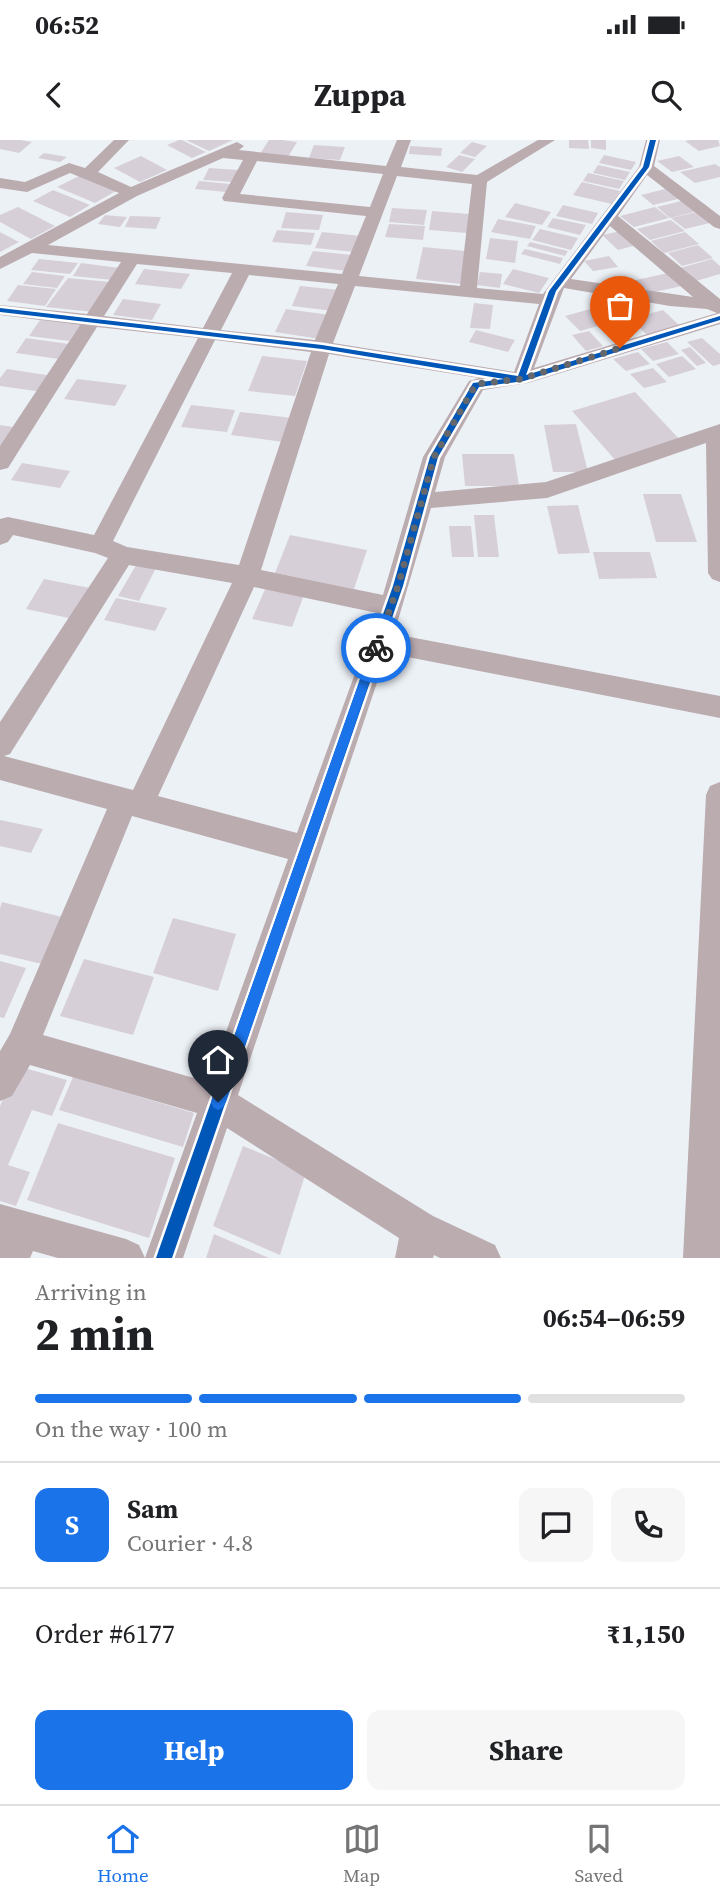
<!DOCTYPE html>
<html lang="en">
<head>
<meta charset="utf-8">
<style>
	:root { --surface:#fff; --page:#f6f6f6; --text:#202124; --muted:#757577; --line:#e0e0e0; --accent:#1a73e8 }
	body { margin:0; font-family:"Source Serif 4",serif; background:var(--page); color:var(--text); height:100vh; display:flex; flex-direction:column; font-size:26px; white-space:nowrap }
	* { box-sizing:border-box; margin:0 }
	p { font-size:23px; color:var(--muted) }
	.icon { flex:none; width:38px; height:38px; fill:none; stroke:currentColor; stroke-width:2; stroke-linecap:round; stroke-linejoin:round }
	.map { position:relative; height:1118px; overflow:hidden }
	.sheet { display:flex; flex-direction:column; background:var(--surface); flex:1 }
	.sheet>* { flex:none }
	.pin { position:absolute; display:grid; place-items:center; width:60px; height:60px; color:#fff; margin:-72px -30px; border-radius:50% 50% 50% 0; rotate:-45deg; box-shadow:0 0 7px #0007 }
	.pin .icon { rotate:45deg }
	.courier { position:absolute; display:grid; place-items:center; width:70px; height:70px; margin:-35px; border:5px solid #1a73e8; border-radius:50%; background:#fff; color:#222; box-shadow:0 2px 9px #0007 }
	.headline em { font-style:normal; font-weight:700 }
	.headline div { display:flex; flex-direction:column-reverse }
	.headline { display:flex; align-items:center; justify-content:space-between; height:119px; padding:0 35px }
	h1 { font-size:46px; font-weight:700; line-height:52px }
	.bar { display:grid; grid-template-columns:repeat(4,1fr); gap:10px 7px; align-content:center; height:84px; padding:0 35px }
	.bar i { height:9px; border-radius:5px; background:var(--line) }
	.bar .on { background:var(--accent) }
	.bar p { grid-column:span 4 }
	.line { display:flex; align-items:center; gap:18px; padding:0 35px; border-top:2px solid var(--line) }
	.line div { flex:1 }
	.round { display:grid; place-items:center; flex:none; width:74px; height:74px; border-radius:14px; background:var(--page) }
	.action { display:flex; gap:14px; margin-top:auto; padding:14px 35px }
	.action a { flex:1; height:80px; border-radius:14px; background:var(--accent); color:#fff; font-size:28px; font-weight:700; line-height:80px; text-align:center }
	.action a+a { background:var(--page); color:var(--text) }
	.status { display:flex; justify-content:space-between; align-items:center; height:49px; padding:0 35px; background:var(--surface); direction:ltr }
	.status svg { height:19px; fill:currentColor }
	header { display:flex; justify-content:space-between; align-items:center; height:91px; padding:0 35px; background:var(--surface); font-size:32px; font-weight:700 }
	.dock { display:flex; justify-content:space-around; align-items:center; height:98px; border-top:2px solid var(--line); background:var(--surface); font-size:19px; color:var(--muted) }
	.dock a { display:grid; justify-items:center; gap:4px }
	.dock .on { color:var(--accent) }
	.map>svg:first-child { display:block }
</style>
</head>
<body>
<div class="status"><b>06:52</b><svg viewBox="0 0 49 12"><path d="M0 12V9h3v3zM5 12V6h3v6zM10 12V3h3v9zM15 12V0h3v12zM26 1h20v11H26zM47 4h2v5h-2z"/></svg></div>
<header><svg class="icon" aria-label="back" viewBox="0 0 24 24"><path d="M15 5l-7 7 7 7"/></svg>Zuppa<svg class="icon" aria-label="search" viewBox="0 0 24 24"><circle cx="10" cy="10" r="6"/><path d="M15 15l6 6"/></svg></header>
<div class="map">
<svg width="720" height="1118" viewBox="0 0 720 1118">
	<rect width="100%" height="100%" fill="#ecf1f6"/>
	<path fill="#d7cfd8" d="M0,0h20l12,2 -13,11 -19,-4z
		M179,0h3l24,12 -14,6 -25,-13z
		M186,0h47l-24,11z
		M269,0h13l15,2 -9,15 -28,-3z
		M569,0h19l1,9 -20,-1z
		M591,0h15v10l-15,-2z
		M691,0h27l2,6 -21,5 -14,-10z
		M472,2l15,4 -12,11 -15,-4z
		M314,5l31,2 -5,13 -31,-2z
		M410,6l32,2 -1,8 -32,-2z
		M44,13l23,4 -7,5 -22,-4z
		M459,15l16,4 -13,13 -16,-5z
		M604,15l32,7 -5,8 -32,-7z
		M141,16l26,14 -27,12 -26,-14z
		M679,16l15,11 -22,5 -15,-11z
		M715,24l5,3v10l-25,6 -15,-11z
		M598,25l32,7 -5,8 -32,-7z
		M209,28l30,2 -6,12 -30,-2z
		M588,33l36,8 -5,8 -36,-8z
		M79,36l37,15 -21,12 -38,-16z
		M199,41l31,3 -4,8 -31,-3z
		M582,42l38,9 -8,13 -39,-9z
		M669,48l13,10 -29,7 -12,-10z
		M53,50l37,15 -20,12 -37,-16z
		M685,60l13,11 -28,7 -13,-11z
		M515,63l36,9 -9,13 -37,-8z
		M563,65l35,8 -6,11 -36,-8z
		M18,67l37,19 -24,13 -31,-17v-7z
		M655,67l14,11 -35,9 -14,-11z
		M392,68l35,2 -3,15 -35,-3z
		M432,71l37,3 -2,19 -38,-3z
		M701,71l13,11 -29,7 -14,-11z
		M286,72l37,3 -4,15 -38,-2z
		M105,75l22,2 -7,10 -22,-3z
		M130,76l31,1 -5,12 -31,-2z
		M553,78l33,7 -6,10 -33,-8z
		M498,79l38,7 -6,13 -39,-7z
		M671,80l14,11 -35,9 -13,-11z
		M389,84l36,2 -2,14 -38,-3z
		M540,89l38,9 -7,12 -39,-10z
		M277,90l38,3 -4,12 -39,-3z
		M621,91l16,14 -19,5 -16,-15z
		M0,92l19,10 -19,10z
		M322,92l39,4 -6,16 -40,-4z
		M685,92l14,12 -35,9 -13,-12z
		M490,98l28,3 -3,22 -29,-4z
		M530,102l38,9 -3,5 -38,-10z
		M698,105l15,13 -31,8 -14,-13z
		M423,107l43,4 -5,33 -45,-5z
		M525,109l38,9 -3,6 -39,-10z
		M313,111l39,4 -6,16 -40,-5z
		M609,116l9,11 -25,4 -9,-10z
		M39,119l39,4 -8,11 -39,-4z
		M712,119l8,7v8l-24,7 -16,-13z
		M81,123l39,5 -7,12 -40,-4z
		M144,129l46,5 -9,15 -46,-5z
		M513,129l36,9 -10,15 -36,-9z
		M32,132l33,4 -8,12 -34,-4z
		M480,132l22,2 -2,14 -23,-3z
		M668,133l14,13 -37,8 -13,-13z
		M68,138l43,4 -18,30 -47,-5z
		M18,145l38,4 -11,17 -38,-5z
		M300,146l40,4 -7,21 -41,-5z
		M123,159l38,5 -9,16 -39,-5z
		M474,163l19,2 -3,24 -20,-1z
		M601,166l15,15 -36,10 -15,-15z
		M286,169l44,6 -10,24 -45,-7z
		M663,170l17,16 -33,9 -16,-16z
		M40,180l40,5 -11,16 -40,-5z
		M476,190l39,10 -7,12 -39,-10z
		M589,191l14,15 -17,5 -14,-16z
		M26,198l43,6 -10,15 -43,-6z
		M702,198l18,16v10l-7,2 -26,-24z
		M667,202l12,12 -26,7 -12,-12z
		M690,207l16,16 -9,3 -16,-16z
		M638,212l12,12 -24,7 -13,-12z
		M262,216l45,5 -12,35 -47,-5z
		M682,216l14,13 -27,8 -13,-13z
		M653,228l14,14 -23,6 -14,-14z
		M7,229l46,7 -10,16 -43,-6v-8z
		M77,239l50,6 -12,21 -51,-7z
		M635,252l47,50 -65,20 -45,-51z
		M191,265l44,5 -8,22 -46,-5z
		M240,272l52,6 -8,24 -53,-7z
		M576,284l12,48h-35l-9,-47z
		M0,285l13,2 -13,20z
		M462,314h52l5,32h-54z
		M22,323l48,8 -10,17 -49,-8z
		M643,354h38l16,48h-41z
		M578,365l12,48 -32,1 -11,-48z
		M474,375h20l5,42h-21z
		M449,386h22l3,31h-22z
		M290,395l77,15 -13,39 -79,-16z
		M593,412h57l7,26 -58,1z
		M138,422l19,4 -18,35 -21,-5z
		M44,439l51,10 -17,31 -52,-11z
		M266,447l38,8 -12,32 -40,-8z
		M116,458l51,10 -12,23 -51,-11z
		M0,680l43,9 -12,24 -31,-7z
		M2,762l64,16 -20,47 -46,-11v-46z
		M173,778l63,16 -18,57 -65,-18z
		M84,819l70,18 -21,58 -73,-19z
		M0,821l26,7 -22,50 -4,-1z
		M17,926l50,14 -15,36 -20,-6 -24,55 22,7 -14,34 -16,-5v-95z
		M73,937l121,36 -11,34 -124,-37z
		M58,983l117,35 -26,80 -122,-38z
		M243,1006l63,26 -26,83 -67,-29z
		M214,1094l55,24h-63z"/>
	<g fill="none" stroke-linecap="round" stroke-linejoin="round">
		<path fill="#bbacb0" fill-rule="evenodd" d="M114,0h15l-31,32 33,15 106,-45 7,4 -5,4 147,16 11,-26h14l-10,27 76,8 61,-35h17l-68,42 -10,106 66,6 96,-127 7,-27h14l-6,26 66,50v13l-6,-2 -67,-52 -29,41 102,83v25l-192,59 -45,7 -38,67 -10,35 111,-10 174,-58v158l-8,-3 -4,-6 -2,-130 -159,55 -116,10 -37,126 326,62v22l-333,-65 -149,442 195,121 62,29 6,13h-61l-6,-3 -1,3h-38l4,-20 -172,-110 -44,130h-125l-25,-7 -3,7h-30v-54l126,35 13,6 6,13 52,-145 -167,-48 -18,31 -12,5v-50l10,-17 97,-225 -107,-29v-58l108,-164 -13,-5 -82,-18 -5,7 -8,3v-26l8,-2 86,18 104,-197 -101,-11 -89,141 -8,2v-24l80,-121 -80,-10v-10l87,9 34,-52 -89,-9 -32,16v-12l119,-64 -49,-20 -43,19 -27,-4v-10l25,4 44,-19 16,5zM223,18l20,2 -21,38 2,3 142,15 -24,58 -294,-29 89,-49zM257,21l126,13 -13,33 -130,-13zM397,36l75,8 -12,102 -101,-10zM610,86l83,71 -122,-18zM137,124l95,9 -29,55 -99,-12zM249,135l89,9 -23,56 -94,-10zM355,146l184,18 -25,68 -181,-29zM564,148l106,18 37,3 10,4 -183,55zM215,200l96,12 -72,213 -112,-18 -14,-6zM329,214l150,24 -10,3 -46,76 -40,138 -122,-25zM129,425l103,18 -99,207 -129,-34 6,-2zM254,447l123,26 -80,220 -139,-37zM132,676l156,43 -80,223 -165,-47z
			M720,642v476h-37l23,-463 4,-9z"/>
		<g stroke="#fff" stroke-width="5">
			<path id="cycleway" d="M650,0h6l-7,27 -93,124 -30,84 194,-59v4l-196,61 -45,6 -41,70 -35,129 -231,672h-16l237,-672 37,-129 43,-74 31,-4 -182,-30 -322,-37v-4l322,37 196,31 31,-85 94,-124z"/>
		</g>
		<use href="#cycleway" fill="#0057b8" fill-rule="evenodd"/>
	</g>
	<path fill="#1a73e8" d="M376,503l5,5 -155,454 -3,5 -5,3 -5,-3 -2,-5 160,-454z"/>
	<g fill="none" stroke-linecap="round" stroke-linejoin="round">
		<path stroke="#64686c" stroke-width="7" stroke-dasharray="0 12.6" d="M376,508l22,-62 36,-129 42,-73 45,-5 99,-31"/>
	</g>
</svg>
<div class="pin" style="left:620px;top:208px;background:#ea580c"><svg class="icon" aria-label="bag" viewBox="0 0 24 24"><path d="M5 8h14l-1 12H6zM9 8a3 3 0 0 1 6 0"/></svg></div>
<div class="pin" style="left:218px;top:962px;background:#1f2937"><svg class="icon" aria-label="home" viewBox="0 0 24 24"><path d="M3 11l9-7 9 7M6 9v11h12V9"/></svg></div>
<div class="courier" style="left:376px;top:508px"><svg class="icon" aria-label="bike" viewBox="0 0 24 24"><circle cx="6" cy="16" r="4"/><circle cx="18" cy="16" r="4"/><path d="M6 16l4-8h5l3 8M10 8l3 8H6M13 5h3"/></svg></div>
</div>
<section class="sheet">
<div class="headline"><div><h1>2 min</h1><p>Arriving in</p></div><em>06:54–06:59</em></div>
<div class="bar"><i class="on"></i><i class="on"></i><i class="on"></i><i></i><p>On the way · 100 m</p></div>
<div class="line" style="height:126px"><b class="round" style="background:var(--accent);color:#fff">S</b><div><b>Sam</b><p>Courier · 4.8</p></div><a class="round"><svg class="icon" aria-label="chat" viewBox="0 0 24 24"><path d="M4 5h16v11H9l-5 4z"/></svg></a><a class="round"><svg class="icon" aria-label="phone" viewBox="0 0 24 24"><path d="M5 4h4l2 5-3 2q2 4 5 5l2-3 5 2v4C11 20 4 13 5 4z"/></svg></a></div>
<div class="line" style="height:91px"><div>Order #6177</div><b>₹1,150</b></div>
<div class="action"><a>Help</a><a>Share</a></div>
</section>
<nav class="dock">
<a class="on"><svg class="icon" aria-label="home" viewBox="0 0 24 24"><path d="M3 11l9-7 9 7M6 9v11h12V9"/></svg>Home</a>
<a><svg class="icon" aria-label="map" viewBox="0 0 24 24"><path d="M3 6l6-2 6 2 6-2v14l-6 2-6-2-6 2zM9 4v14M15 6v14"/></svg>Map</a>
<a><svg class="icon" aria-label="saved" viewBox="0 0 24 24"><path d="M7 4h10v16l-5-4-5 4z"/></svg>Saved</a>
</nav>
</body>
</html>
